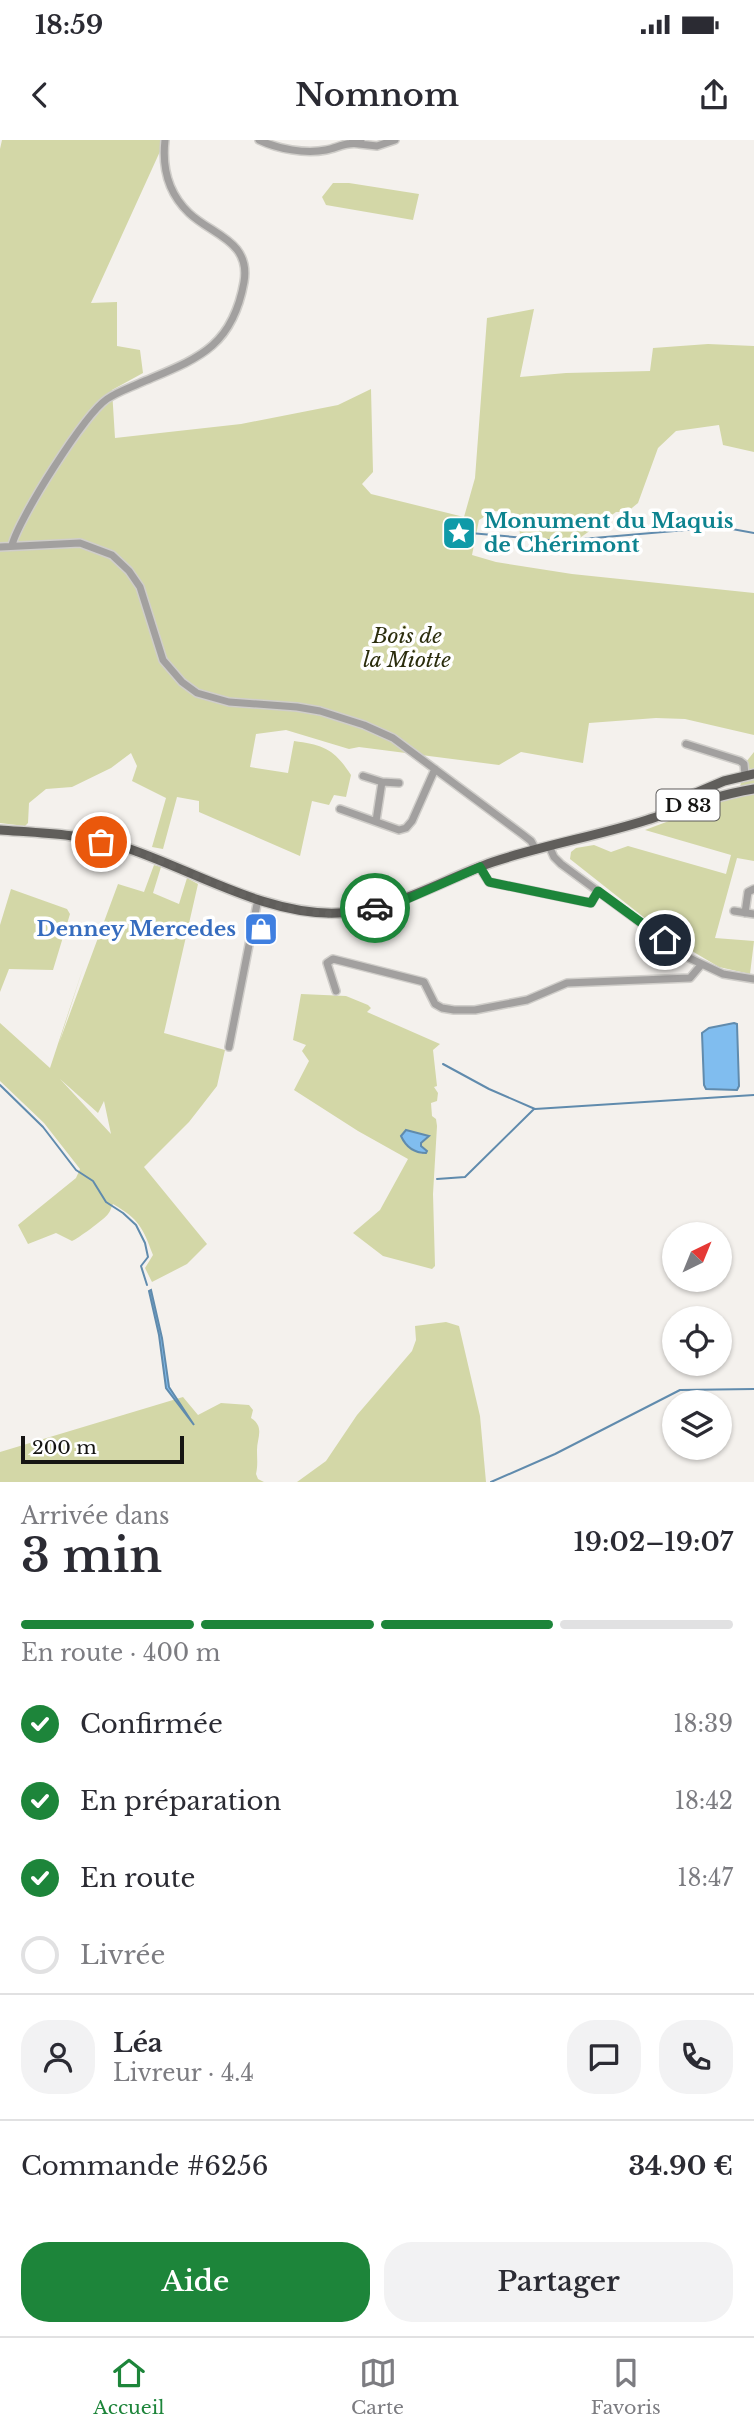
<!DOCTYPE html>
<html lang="fr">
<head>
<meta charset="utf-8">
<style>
	:root { --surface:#fff; --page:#f2f2f3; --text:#2b2b33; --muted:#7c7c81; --line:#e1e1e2; --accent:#1d853a }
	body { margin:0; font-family:"Libre Baskerville",serif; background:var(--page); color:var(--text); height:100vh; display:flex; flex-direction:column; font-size:26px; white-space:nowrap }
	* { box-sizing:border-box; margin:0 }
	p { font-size:23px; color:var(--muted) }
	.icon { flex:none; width:38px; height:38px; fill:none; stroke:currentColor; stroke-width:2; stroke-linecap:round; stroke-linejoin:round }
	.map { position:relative; height:1342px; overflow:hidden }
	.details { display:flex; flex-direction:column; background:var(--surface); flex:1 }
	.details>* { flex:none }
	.needle { width:46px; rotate:43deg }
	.controls { position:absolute; left:662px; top:1082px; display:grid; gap:14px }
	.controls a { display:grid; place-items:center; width:70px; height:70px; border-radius:50%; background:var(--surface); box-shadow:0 2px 5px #0004; font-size:35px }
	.scale { position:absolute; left:21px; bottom:18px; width:163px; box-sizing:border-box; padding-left:7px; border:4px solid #161513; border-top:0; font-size:19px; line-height:24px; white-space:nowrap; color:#161513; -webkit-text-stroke:5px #fff; paint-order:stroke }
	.pin { position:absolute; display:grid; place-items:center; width:60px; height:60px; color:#fff; margin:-30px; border:4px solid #fff; border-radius:50%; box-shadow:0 2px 7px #0007 }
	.courier { position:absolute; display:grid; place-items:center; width:70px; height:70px; margin:-35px; border:5px solid #1d853a; border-radius:50%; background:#fff; color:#222; box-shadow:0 2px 9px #0007 }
	.overview em { font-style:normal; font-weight:600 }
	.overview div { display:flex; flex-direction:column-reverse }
	.overview { display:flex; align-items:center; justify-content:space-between; height:119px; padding:0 21px }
	h1 { font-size:46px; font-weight:600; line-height:52px }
	.bar { display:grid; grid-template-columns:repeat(4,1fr); gap:10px 7px; align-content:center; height:84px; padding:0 21px }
	.bar i { height:9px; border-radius:5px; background:var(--line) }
	.bar .on { background:var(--accent) }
	.bar p { grid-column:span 4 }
	.line { display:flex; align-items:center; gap:18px; padding:0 21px; border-top:2px solid var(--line) }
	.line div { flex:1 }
	.round { display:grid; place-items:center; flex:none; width:74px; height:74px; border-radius:28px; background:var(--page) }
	ol { padding:0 21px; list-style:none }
	li { display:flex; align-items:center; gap:21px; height:77px }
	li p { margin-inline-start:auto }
	li .icon { padding:7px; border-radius:50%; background:var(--accent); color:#fff; stroke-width:4 }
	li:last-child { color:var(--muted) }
	li i { width:38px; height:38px; border:4px solid var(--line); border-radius:50% }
	.cta { display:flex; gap:14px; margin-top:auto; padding:14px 21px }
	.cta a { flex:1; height:80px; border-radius:28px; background:var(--accent); color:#fff; font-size:28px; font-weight:600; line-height:80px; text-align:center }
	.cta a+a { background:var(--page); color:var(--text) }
	.status { display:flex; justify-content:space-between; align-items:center; height:49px; padding:0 35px; background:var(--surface); direction:ltr }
	.status svg { height:19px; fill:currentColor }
	header { display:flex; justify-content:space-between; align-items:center; height:91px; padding:0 21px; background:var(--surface); font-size:32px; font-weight:600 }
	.tabs { display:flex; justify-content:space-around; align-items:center; height:98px; border-top:2px solid var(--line); background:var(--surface); font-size:19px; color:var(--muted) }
	.tabs a { display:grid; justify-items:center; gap:4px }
	.tabs .on { color:var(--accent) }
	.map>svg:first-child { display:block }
</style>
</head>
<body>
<div class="status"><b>18:59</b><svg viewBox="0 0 49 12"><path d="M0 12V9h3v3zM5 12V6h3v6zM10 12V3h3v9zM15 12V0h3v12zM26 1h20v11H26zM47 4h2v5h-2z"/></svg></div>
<header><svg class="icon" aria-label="back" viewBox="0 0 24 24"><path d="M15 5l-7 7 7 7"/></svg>Nomnom<svg class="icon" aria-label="share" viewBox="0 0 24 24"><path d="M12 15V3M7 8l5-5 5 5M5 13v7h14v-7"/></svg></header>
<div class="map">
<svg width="754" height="1342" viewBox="0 0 754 1342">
	<rect width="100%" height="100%" fill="#f4f1ed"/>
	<path fill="#d3d7a7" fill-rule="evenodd" d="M2,0h160v7l-71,156 26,-1v44l23,4 3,23 -31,17 3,48 126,-14 97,-19 33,-16 2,83 -11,12 9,10 93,23 11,-39 12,-160 47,-9 -14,68 46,-4 84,-2 3,-23 55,-4 46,2v106l-31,-7 -4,-20 -43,6 -18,17 -20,55 -11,9h-11l-39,28 -29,1 -28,-5 -1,-15 -5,-8 -20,-2 -15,9 -7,35 24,7 76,12 182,19v142l-69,-16 -29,-1 -67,5 -6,40 -62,-11 -22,13 -140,-18 -10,2 -63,-19 -30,4 -6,33 38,6 6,-32c30,4 40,8 57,34l-5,22 -12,-2 -5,10 -17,-4 -12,55 -101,-44v-11l-22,-4 -14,52 -11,-2 14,-49 -34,-17 5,-15 -6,-13 -20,15 -39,19 -26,2 -17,14 -1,20 -3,3 -25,-3v-674z
		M333,43h16l70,11 -6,26 -87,-15 -4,-8z
		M754,612v109l-17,-3 -22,80 39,3 -4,33 -31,-7 -49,-29 -100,-79 1,-7 5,-4 18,-3 17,7 17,-6 98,28 5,-19 -86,-25 93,-35 8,-33z
		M154,725l7,2 -8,26 26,11 8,-26 11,6 -34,149 61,17 -8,36 -28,36 -45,45 63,77 -20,20 -35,18 -7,-14 8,-13c-10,-27 -14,-36 -40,-51 -2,3 -2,7 -5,10 -2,4 -32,26 -36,27l-16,-8 -28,11 -10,-19 58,-47 4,-9 -36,-46 -44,-42v-58l50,45 34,-103 -25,78 59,-159 26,8zM60,939l38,34 6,-12 7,33z
		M11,749l56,20 3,5 -17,56 -44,-1 -9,23v-67z
		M301,854l45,2 22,9 3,3 -4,4 73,32 -7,6 4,36 -3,1 4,6 -1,8 -6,2 1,13 4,3 1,7 -4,68 2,72 -3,3 -49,-13 -30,-23 27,-23 28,-51 -50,-28 -64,-41 15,-29 -7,-10 4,-6 -13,-5zM406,990l17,5 2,3 -4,5 1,11 -12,-5 -6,-18z
		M446,1182l13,4 21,90 6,66h-189l29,-21 31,-46 55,-64 4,-11 -1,-14z
		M183,1257l15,18 23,-12 28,2 4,5 -2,8c14,9 6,20 6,32 0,9 1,15 -1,24l2,5 6,3h-264v-30z"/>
	<path fill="#80bdef" stroke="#608bad" stroke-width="2" d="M734,883l3,1 2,62 -2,4 -31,-1 -2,-4 -2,-52 7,-5z
		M406,990l23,6 -8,7v3l6,5 -1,2c-12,0 -20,-6 -25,-17z
		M151,1150l11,48 7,49 25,38 -28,-37 -7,-53 -10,-44z"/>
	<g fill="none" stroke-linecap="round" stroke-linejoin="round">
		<path stroke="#608bad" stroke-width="2" d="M470,393l89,8 162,-14 33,6
			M443,924l46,25 46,20 219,-14
			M0,945l43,42 33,43 17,11 13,21 17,11 13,12 9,18 3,14 -7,9 6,19
			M437,1039l28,-2 69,-68
			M491,1342l64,-28 125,-64 74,-1"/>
		<g stroke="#d0ceca" stroke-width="10">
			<path id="minor" d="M259,0c19,9 46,14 67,10 11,-2 22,-9 33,-6l2,-4
				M359,4l18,2 18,-6
				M12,405c7,-27 72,-130 95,-146 10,-7 22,-11 33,-16 56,-24 92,-34 104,-101 7,-41 -32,-47 -55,-69 -21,-20 -27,-46 -24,-73
				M0,407l80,-4 32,12 17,16 11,16 23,73 19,22 15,11 32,9 68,5 23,4 44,14 29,13 129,96 9,7 5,9
				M686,604l54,17 4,3 1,11
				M363,636l19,6 -6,39
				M382,642l17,1
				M340,669l59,21 7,-2 6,-7 23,-52
				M549,706l5,11 7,7 126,93 36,17 31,5
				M479,727l10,15 102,21 7,-12
				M734,771l20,3
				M745,773l3,-21 6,-3
				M336,851l-9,-28 6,-4 91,23 11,22 7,4 12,2h21l52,-10 40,-17 123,-5 11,-13
				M229,907l29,-148"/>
		</g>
		<g stroke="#d0ceca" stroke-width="12">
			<path id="major" d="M663,667l61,-26 30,-7
				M0,690c40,3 82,4 121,16 69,22 144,70 217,67 57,-2 103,-33 155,-51 51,-17 104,-26 154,-42 36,-12 70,-25 107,-31"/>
		</g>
		<use href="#minor" stroke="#a2a09f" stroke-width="7"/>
		<use href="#major" stroke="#605e5b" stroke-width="9"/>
	</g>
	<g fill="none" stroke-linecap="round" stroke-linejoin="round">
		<path stroke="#64625f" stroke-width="7" stroke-dasharray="0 12.6" d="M101,702c87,18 183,93 274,66"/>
		<path stroke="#1d853a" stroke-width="9" d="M375,768l30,-8 75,-33 9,15 102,21 7,-12 67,49"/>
	</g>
	<defs>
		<g id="sight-square" transform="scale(1.75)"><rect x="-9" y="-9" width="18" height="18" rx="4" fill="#0f9aa8" stroke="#fff"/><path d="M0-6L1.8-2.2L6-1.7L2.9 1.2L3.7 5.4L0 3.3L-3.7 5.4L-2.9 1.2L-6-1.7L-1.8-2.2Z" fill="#fff"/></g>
		<g id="shop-square" transform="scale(1.75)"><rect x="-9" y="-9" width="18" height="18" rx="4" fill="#3f7fe0" stroke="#fff"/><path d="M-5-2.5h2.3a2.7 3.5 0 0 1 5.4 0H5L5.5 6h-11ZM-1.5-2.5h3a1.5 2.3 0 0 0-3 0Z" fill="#fff"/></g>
	</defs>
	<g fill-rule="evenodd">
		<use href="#sight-square" x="459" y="393"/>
		<use href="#shop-square" x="261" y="789"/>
	</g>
	<g text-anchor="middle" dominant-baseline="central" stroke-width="7" stroke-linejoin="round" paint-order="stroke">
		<rect fill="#fff" stroke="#5c5b5a" stroke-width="2" x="656.5" y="649.5" width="63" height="31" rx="5"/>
		<g font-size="19" font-weight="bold" fill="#161513">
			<text x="688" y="665">D 83</text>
		</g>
		<g font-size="21" font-weight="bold" fill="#0d838f" stroke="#fff" text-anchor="start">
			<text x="484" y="381">Monument du Maquis<tspan x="484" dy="24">de Chérimont</tspan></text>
		</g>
		<g font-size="21" font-style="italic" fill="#2b2d0d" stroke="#fff">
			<text x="407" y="496">Bois de<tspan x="407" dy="24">la Miotte</tspan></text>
		</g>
		<g font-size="21" font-weight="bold" fill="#366cbe" stroke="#fff" text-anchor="end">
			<text x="236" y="789">Denney Mercedes</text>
		</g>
	</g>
</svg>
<div class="controls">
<a><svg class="needle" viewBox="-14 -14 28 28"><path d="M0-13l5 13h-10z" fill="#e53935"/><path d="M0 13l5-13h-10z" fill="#7c7c81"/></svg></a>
<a><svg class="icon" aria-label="locate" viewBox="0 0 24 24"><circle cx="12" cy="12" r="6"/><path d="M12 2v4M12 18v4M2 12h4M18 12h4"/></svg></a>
<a><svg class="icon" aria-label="layers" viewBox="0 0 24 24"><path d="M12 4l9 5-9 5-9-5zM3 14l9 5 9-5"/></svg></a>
</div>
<div class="scale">200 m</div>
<div class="pin" style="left:101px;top:702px;background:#ea580c"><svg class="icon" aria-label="bag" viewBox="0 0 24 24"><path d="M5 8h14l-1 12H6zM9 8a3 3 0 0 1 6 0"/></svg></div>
<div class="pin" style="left:665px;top:800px;background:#1f2937"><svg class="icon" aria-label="home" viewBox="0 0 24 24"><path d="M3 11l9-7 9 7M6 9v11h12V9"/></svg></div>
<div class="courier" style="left:375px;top:768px"><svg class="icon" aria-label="car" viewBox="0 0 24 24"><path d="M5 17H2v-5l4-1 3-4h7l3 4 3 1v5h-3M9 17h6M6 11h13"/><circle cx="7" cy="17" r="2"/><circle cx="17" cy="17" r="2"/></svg></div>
</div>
<section class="details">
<div class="overview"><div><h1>3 min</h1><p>Arrivée dans</p></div><em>19:02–19:07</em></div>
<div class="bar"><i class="on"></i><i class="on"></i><i class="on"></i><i></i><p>En route · 400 m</p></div>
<ol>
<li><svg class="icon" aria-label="check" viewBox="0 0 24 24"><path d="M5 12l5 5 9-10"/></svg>Confirmée<p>18:39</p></li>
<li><svg class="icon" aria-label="check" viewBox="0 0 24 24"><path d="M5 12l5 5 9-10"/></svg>En préparation<p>18:42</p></li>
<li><svg class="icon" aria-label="check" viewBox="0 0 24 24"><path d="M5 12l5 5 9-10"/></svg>En route<p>18:47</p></li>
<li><i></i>Livrée</li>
</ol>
<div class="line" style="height:126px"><a class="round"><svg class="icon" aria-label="person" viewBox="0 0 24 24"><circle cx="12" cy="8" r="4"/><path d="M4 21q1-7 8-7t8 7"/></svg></a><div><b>Léa</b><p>Livreur · 4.4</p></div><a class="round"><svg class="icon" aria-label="chat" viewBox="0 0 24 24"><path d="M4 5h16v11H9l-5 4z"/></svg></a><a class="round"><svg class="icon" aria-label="phone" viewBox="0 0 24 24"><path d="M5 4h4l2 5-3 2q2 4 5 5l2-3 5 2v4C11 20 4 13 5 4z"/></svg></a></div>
<div class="line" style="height:91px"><div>Commande #6256</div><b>34.90 €</b></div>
<div class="cta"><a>Aide</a><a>Partager</a></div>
</section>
<nav class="tabs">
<a class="on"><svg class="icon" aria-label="home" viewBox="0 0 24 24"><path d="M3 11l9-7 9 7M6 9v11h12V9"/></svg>Accueil</a>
<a><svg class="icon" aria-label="map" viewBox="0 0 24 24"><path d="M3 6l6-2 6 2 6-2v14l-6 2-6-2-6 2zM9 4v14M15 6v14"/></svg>Carte</a>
<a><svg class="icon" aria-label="saved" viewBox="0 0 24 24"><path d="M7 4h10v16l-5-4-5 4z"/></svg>Favoris</a>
</nav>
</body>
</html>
